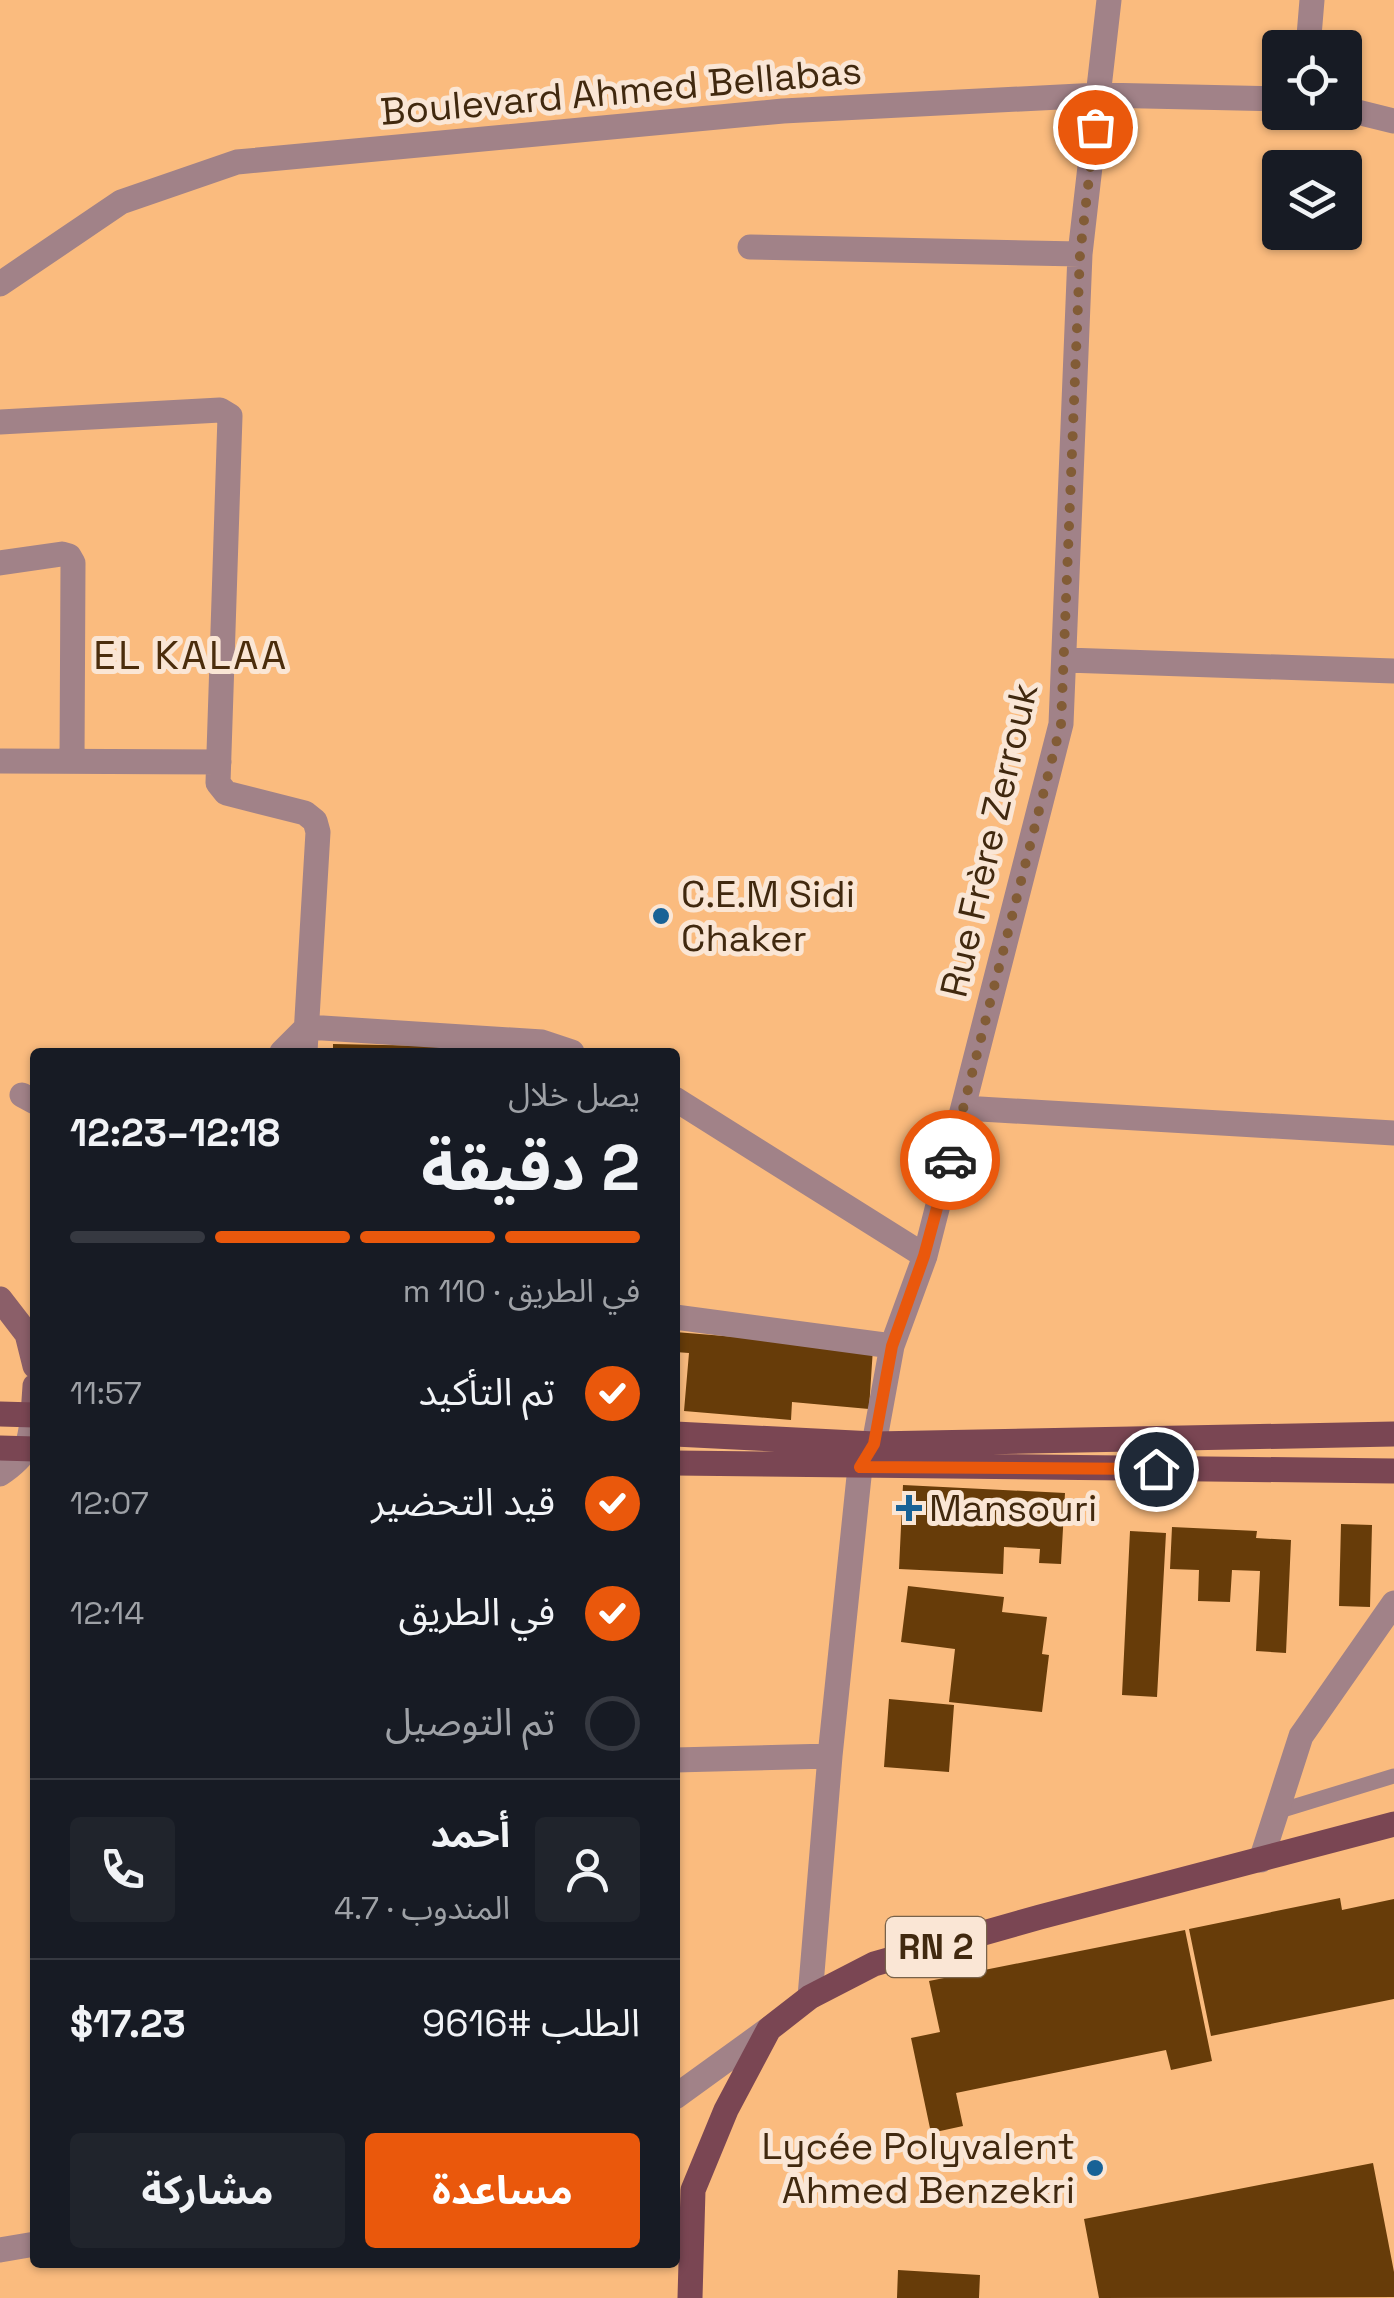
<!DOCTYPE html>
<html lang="ar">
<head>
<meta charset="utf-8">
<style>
	:root { --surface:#171b24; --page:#20242c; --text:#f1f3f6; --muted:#9ea1a6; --line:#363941; --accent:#ea580c }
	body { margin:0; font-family:"Space Grotesk","Noto Sans Arabic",sans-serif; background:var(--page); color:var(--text); direction:rtl; height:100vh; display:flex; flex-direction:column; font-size:38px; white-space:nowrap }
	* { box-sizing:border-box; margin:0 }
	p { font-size:32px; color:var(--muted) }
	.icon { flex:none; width:55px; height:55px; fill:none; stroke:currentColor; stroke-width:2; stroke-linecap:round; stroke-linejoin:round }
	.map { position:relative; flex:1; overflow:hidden; direction:ltr }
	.panel { position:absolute; left:30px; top:1048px; width:650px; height:1220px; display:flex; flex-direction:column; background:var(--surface); border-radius:10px; box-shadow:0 2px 8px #0004; direction:rtl }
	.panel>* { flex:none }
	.buttons { position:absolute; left:1262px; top:30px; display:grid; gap:20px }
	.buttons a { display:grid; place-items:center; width:100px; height:100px; border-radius:10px; background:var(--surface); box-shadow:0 2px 8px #0004; font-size:50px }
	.pin { position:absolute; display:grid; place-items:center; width:85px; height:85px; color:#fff; margin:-42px; border:5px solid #fff; border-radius:50%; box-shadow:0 2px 10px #0007 }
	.courier { position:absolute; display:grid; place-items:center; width:100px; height:100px; margin:-50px; border:8px solid #ea580c; border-radius:50%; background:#fff; color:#222; box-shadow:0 2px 12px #0007 }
	.head em { font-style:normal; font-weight:700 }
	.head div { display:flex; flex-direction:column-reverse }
	.head { display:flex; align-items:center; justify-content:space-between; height:170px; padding:0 40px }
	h1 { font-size:65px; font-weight:700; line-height:75px }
	.bar { display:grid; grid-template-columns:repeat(4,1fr); gap:15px 10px; align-content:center; height:120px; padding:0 40px }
	.bar i { height:12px; border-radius:8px; background:var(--line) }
	.bar .selected { background:var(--accent) }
	.bar p { grid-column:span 4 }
	.line { display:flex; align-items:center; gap:25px; padding:0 40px; border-top:2px solid var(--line) }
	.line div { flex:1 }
	.round { display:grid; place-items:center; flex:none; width:105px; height:105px; border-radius:10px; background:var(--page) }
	ol { padding:0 40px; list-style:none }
	li { display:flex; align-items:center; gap:30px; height:110px }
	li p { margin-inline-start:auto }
	li .icon { padding:10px; border-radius:50%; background:var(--accent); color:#fff; stroke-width:4 }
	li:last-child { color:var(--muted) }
	li i { width:55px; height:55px; border:5px solid var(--line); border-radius:50% }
	.cta { display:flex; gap:20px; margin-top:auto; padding:20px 40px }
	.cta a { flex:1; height:115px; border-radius:10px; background:var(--accent); color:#fff; font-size:40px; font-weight:700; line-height:115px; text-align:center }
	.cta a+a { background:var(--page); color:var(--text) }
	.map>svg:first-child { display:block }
</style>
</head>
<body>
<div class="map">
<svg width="1394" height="2298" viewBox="0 0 1394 2298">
	<rect width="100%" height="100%" fill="#fabb7e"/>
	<path fill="#673c09" d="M333,1044l149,3 -1,5h-148z
		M675,1332l198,16 -4,61 -77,-7 -1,18 -107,-9 5,-58 -14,-1z
		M903,1485l162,8 -4,71 -22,-1 1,-14 -36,-2 -1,27 -104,-5z
		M1341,1524l31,1 -2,82 -31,-1z
		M1172,1527l85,4 -1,7 35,2 -5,113 -30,-2 4,-80 -28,-1 -2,32 -32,-1 1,-31 -29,-1z
		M1130,1531l36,2 -9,164 -35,-2z
		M908,1586l96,11 -2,15 45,5 -5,37 7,1 -7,57 -93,-10 6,-53 -54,-7z
		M889,1699l65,6 -5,67 -65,-5z
		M1340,1898l2,12 52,-11v100l-183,37 -22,-107z
		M1185,1930l27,131 -41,9 -5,-20 -210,43 7,33 -32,7 -20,-95 29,-6 -11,-51z
		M1373,2163l21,109v25l-295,1 -15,-79z
		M898,2270l82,5 -1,23h-82z"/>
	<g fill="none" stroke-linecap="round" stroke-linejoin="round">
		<path stroke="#a18288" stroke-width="15" d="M1276,1812l118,-36"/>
		<path stroke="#a18288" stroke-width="25" d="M1308,48l4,-48
			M1345,109l49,12
			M750,247l330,7
			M0,284l121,-82 116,-40 546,-51 316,-16 181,4
			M0,422l220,-12 10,6 -12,367 8,10 79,20 10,8 3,11 -13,220
			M0,563l62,-9 7,2 4,7 -1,198
			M1066,660l328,11
			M0,761l219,1
			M282,1052l25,-25 235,15 30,10
			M22,1095l13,7
			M675,1099l250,157
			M963,1108l431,25
			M675,1317l217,29
			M0,1474c28,-19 29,-27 33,-59
			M675,1760l155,-4
			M1261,1860l40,-124 93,-133
			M810,1997l20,-241 30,-289 14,-23 18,-98 33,-90 136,-532 19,-470 29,-254
			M675,2097l94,-68
			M0,2250l35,-6"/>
		<path stroke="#8b5f69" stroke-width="25" d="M0,1299l27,35 8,32
			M33,1415l2,-29"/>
		<path stroke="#7a4653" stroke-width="25" d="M0,1414l35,1
			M675,1434l199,10 520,-10
			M0,1448l35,1
			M675,1463l719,8
			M690,2298l3,-108 33,-80 43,-81 41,-32 64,-33 166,-47 354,-93"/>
	</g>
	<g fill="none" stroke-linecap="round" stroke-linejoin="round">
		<path stroke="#825c36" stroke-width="10" stroke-dasharray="0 18" d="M950,1160l111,-436 19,-470 15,-127"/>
		<path stroke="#ea580c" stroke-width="12" d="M950,1160l-26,96 -32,90 -18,98 -14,23 296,2"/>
	</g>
	<g fill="#186296" stroke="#fae6d5" stroke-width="4">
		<circle cx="661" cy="916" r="10"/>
		<path d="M904 1493h10v10h10v10h-10v10h-10v-10h-10v-10h10z"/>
		<circle cx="1095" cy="2168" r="10"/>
	</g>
	<g text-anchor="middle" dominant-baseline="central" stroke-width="10" stroke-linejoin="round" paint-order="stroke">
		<rect fill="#fae6d5" stroke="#78624a" stroke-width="2.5" x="886" y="1917" width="100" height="60" rx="8"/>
		<g font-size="35" font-weight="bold" fill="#41290f">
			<text x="936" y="1947">RN 2</text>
		</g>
		<g font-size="38" fill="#41290f" stroke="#fae6d5">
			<text transform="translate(621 91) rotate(-5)">Boulevard Ahmed Bellabas</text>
			<text transform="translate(989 840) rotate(-77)">Rue Frère Zerrouk</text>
		</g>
		<g font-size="38" fill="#41290f" stroke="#fae6d5" text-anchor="start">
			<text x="681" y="894">C.E.M Sidi<tspan x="681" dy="44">Chaker</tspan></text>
			<text x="929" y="1508">Mansouri</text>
			<text x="1075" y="2146" text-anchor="end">Lycée Polyvalent<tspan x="1075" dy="44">Ahmed Benzekri</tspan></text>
		</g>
		<g font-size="40" letter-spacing="2.5" fill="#4b2d0c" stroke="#fae6d5">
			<text x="191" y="655">EL KALAA</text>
		</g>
	</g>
</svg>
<div class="buttons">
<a><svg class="icon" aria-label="locate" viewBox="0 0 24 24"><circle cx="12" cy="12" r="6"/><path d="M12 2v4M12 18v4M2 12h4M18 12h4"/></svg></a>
<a><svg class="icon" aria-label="layers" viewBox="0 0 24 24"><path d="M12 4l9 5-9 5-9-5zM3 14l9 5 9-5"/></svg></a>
</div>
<div class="pin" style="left:1095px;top:127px;background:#ea580c"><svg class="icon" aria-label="bag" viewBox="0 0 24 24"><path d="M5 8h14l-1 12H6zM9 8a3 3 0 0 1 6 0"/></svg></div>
<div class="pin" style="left:1156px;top:1469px;background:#1f2937"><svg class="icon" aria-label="home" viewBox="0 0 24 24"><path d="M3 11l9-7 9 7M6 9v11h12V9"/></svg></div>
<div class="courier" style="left:950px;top:1160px"><svg class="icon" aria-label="car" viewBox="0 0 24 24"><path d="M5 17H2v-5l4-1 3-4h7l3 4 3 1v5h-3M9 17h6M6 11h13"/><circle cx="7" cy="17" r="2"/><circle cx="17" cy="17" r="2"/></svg></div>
<section class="panel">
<div class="head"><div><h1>2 دقيقة</h1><p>يصل خلال</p></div><em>12:18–12:23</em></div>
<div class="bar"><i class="selected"></i><i class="selected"></i><i class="selected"></i><i></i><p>في الطريق · 110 m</p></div>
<ol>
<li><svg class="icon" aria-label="check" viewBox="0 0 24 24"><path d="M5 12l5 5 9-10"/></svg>تم التأكيد<p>11:57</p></li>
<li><svg class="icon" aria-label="check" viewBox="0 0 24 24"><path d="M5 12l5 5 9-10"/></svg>قيد التحضير<p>12:07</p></li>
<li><svg class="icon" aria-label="check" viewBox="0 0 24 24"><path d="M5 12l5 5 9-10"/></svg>في الطريق<p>12:14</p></li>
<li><i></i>تم التوصيل</li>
</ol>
<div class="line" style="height:180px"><a class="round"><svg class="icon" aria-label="person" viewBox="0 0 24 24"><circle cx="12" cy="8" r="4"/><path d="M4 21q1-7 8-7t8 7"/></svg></a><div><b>أحمد</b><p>المندوب · 4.7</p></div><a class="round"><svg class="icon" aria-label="phone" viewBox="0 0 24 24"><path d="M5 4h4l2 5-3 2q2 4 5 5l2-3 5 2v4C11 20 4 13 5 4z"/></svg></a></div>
<div class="line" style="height:130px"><div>الطلب #9616</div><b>$17.23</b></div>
<div class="cta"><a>مساعدة</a><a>مشاركة</a></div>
</section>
</div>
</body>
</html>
